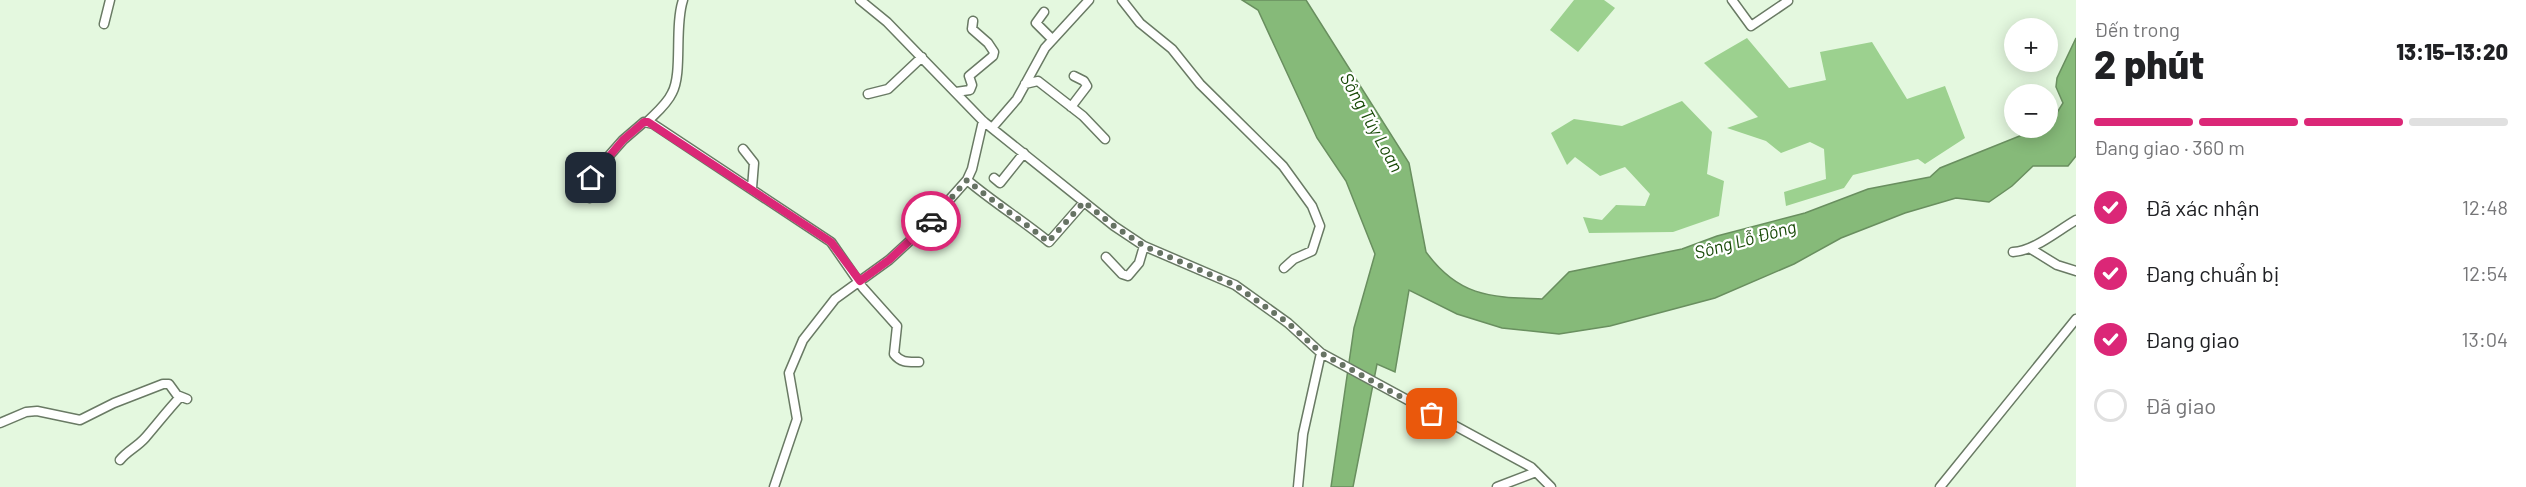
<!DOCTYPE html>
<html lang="vi">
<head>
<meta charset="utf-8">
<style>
	:root { --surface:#fff; --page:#f6f6f6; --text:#202124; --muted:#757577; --line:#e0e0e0; --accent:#db2777 }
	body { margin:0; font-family:Barlow,sans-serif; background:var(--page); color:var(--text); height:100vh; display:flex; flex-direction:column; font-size:22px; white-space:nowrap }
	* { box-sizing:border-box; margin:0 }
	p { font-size:20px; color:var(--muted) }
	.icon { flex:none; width:33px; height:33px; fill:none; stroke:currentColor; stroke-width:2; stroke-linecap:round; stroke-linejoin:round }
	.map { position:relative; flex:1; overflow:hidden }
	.panel { display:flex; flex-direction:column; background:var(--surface); width:450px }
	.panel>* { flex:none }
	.tools { position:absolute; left:2004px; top:18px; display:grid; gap:12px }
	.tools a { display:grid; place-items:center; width:54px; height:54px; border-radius:50%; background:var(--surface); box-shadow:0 3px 15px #0003; font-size:30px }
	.pin { position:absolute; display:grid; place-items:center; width:51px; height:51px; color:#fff; margin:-26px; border-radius:12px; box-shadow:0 3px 9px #0006 }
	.courier { position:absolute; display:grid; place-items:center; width:60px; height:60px; margin:-30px; border:4px solid #db2777; border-radius:50%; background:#fff; color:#222; box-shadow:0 2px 8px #0007 }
	.summary em { font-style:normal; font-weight:800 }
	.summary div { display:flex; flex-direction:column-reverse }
	.summary { display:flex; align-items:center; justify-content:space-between; height:102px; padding:0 18px }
	h1 { font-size:39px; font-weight:800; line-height:45px }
	.bar { display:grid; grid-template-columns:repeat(4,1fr); gap:9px 6px; align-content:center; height:72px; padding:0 18px }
	.bar i { height:8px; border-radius:4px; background:var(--line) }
	.bar .current { background:var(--accent) }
	.bar p { grid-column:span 4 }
	ol { padding:0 18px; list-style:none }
	li { display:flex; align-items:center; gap:18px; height:66px }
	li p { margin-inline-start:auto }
	li .icon { padding:6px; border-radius:50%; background:var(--accent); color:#fff; stroke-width:4 }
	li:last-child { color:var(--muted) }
	li i { width:33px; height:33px; border:3px solid var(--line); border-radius:50% }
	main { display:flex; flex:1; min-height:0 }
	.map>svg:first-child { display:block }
</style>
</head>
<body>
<main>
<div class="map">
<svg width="2076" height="487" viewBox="0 0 2076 487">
	<rect width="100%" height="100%" fill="#e4f8df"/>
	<path fill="#9cd18f" d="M1574,0h30l11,8 -37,44 -28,-22z
		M1747,38l42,50 37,-8 -6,-28 52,-10 35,57 38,-13 20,52 -40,26 -7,-5 -65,16 -9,13 -58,18 -2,-14 42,-13 -2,-30 -14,-7 -29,11 -15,-12 -39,-13 31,-11 -54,-54z
		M1682,101l30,31 -5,42 17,7 -5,35 -46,16 -84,1 -6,-16 19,3 14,-15 29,1 5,-12 -25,-27 -25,9 -25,-19 -8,8 -16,-32 23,-14 48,7z"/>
	<path fill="#86ba79" stroke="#698f5f" stroke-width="1.5" d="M1242,0h64l103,163 17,89c33,45 64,45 116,47l27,-27 113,-23 35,-13 88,-23 63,-24 62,-12 10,-9 82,-33h7l6,-7h13v-11l7,-1 8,-13 -7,-16 1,-9 19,-40v118l-8,10h-35l-21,20 -23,16 -33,-4 -51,15 -64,25 -47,26 -79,34 -105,28 -51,8 -57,-6 -45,-14 -48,-24 -14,82 -18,-8 -24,123h-22l23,-159 21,-74 -29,-73 -29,-43 -59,-128z"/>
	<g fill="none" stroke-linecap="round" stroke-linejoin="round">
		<g stroke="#697a64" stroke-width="11">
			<path id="minor" d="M860,0l27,22 96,99 131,105 30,20 91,39 53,38 33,30 210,114 20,20
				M1122,0l18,23 32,26 28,35 83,82 29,40 8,20 -8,25 -18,8 -10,9
				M1732,0l19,26 37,-25
				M1044,12l-8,11 16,16
				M104,24l6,-24
				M1025,84l13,-3 45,35 22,23
				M956,92l14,-2 2,-5 -3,-9 24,-20 1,-4 -6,-9 -16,-14 1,-8
				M868,94l20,-5 34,-32
				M1071,107l16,-21 -3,-5 -10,-5
				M648,121c8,-8 19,-17 24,-28 11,-20 2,-66 11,-93
				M992,128l25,-29 28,-51 44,-48
				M743,149l11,14 -2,25
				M994,178l6,5 24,-30
				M967,180c26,22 55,40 82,62l35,-40
				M590,198l3,-24 30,-34 21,-18 9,2 178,118 32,46 34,38 -3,28c7,9 14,8 25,8
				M2031,249l26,16 19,6
				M2013,252c21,-1 44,-21 63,-32
				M1106,257l16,17 6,2 11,-13 5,-17
				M0,423l26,-11 11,-1 43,9 34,-17 49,-19h6l8,11 10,4
				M120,460c7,-9 17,-13 25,-22 12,-14 23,-28 35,-41
				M774,487l23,-68 -8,-46 14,-33 32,-41 54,-39 37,-34 41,-46 5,-11 11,-48
				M1298,487l5,-53 18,-81
				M1497,487l39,-15
				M1940,487l136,-168"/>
		</g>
		<use href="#minor" stroke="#fff" stroke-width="8"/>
	</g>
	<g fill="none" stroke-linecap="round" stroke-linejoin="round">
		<path stroke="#677364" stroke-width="6" stroke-dasharray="0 10.8" d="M931,221l36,-41c26,22 55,40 81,62l36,-40 30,24 30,20 91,39 53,38 33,30 111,61"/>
		<path stroke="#db2777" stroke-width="8" d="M591,178l32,-38 21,-18h4l183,120 29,39 29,-21 42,-39"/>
	</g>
	<g text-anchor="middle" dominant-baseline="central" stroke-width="4.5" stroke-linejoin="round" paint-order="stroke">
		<g font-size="18" font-style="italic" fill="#184a07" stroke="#fff">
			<text transform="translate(1372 122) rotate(61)">Sông Túy Loan</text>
			<text transform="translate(1745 239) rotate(-15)">Sông Lỗ Đông</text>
		</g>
	</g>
</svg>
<div class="tools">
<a>+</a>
<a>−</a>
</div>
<div class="pin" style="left:1432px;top:414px;background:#ea580c"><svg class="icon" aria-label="bag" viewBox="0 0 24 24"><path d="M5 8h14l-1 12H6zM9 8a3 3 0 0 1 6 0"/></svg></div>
<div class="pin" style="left:591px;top:178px;background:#1f2937"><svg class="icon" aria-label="home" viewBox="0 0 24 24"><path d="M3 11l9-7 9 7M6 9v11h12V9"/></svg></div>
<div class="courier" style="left:931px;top:221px"><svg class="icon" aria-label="car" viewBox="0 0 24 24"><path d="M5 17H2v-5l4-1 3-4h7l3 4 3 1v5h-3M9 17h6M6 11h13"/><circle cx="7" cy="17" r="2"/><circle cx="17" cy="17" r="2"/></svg></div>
</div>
<section class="panel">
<div class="summary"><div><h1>2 phút</h1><p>Đến trong</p></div><em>13:15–13:20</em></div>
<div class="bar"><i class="current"></i><i class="current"></i><i class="current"></i><i></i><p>Đang giao · 360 m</p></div>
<ol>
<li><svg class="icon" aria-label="check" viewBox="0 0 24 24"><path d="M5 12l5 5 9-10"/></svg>Đã xác nhận<p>12:48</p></li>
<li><svg class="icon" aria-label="check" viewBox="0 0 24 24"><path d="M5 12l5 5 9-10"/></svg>Đang chuẩn bị<p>12:54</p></li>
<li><svg class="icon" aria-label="check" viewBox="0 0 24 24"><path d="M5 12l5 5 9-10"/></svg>Đang giao<p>13:04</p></li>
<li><i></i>Đã giao</li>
</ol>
</section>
</main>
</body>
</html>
